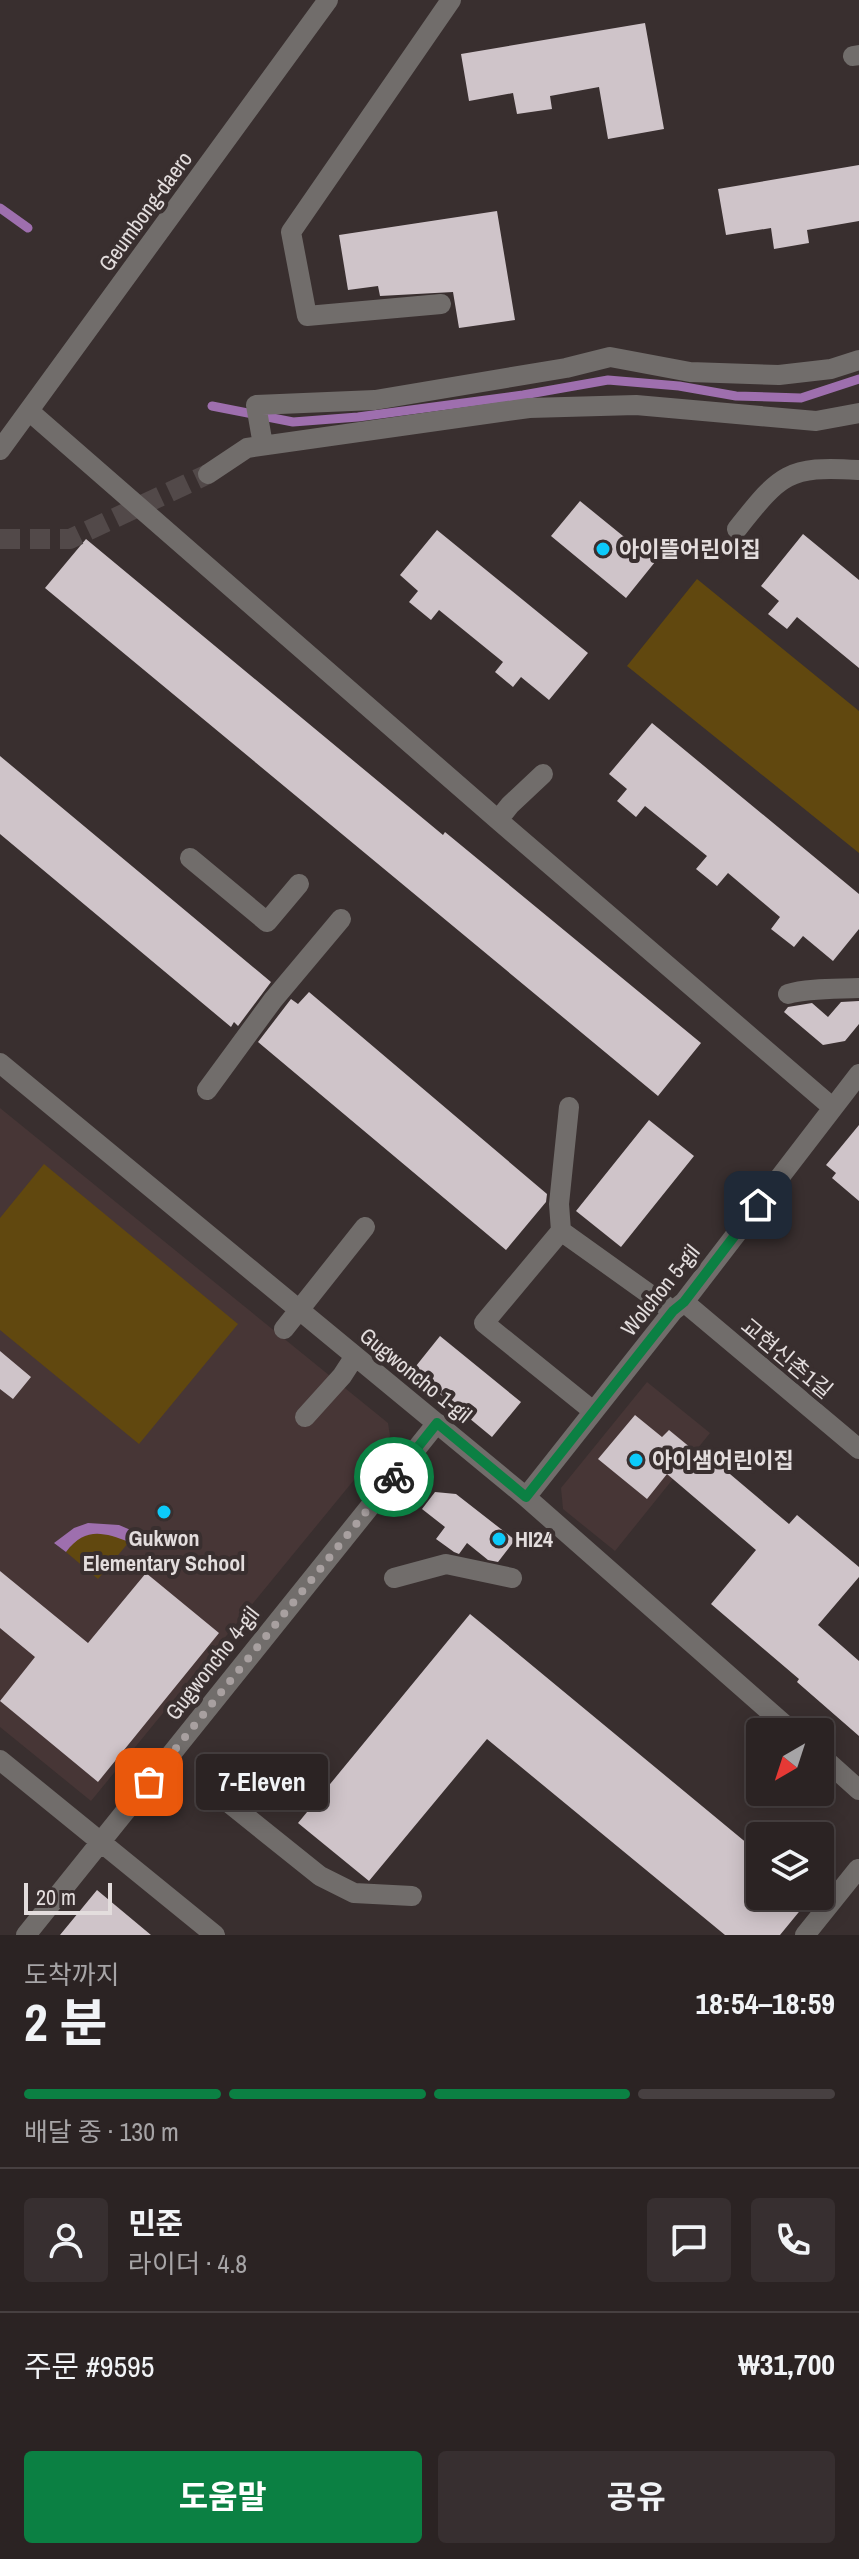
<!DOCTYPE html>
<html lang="ko">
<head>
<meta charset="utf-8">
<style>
	:root { --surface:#2b2323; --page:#372f30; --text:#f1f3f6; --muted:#a6a4a6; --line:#474041; --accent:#0b8043 }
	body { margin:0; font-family:"Archivo Narrow","Noto Sans KR",sans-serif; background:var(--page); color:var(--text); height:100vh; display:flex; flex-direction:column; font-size:30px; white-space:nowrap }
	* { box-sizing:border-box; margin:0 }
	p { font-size:26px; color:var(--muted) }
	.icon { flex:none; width:44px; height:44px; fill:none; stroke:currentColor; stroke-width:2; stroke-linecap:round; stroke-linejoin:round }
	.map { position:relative; height:1935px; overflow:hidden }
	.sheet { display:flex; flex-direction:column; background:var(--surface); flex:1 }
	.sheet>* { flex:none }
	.needle { width:52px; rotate:219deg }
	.tools { position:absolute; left:746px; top:1718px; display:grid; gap:16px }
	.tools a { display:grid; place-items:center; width:88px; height:88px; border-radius:8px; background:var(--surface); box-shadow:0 4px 20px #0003,0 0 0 2px var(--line); font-size:40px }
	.scale { position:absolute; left:24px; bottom:20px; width:88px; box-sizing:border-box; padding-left:8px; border:4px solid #e3dddd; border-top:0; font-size:22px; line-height:28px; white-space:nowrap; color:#e3dddd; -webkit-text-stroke:6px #392f2f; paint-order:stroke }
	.pin { position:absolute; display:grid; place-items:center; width:68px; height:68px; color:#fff; margin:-34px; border-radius:16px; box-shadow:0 4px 12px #0006 }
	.courier { position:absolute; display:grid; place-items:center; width:80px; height:80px; margin:-40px; border:6px solid #0b8043; border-radius:50%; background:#fff; color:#222; box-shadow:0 2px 10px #0007 }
	.bubble { position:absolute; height:56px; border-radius:8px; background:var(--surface); box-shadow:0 4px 20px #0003,0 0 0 2px var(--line); font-size:26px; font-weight:700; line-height:56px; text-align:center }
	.summary em { font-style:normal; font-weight:700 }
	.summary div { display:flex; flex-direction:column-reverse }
	.summary { display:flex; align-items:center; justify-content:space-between; height:136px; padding:0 24px }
	h1 { font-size:52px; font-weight:700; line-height:60px }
	.bar { display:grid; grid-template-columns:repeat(4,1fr); gap:12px 8px; align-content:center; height:96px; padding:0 24px }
	.bar i { height:10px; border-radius:6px; background:var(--line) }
	.bar .selected { background:var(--accent) }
	.bar p { grid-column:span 4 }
	.line { display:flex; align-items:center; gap:20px; padding:0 24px; border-top:2px solid var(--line) }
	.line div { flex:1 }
	.round { display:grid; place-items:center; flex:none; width:84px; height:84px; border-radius:8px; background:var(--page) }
	.cta { display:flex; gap:16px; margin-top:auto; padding:16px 24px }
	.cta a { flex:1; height:92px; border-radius:8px; background:var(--accent); color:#fff; font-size:32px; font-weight:700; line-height:92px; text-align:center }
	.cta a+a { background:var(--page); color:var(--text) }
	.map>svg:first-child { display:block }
</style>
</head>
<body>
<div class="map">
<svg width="859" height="1935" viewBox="0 0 859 1935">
	<rect width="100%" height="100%" fill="#392f2f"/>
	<path fill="#473636" d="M0,1108l388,315 2,13 -299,365 -91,-74z
		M647,1382l63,51 -95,118 -52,-42 -2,-21z"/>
	<path fill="#61480f" d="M697,579l162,132v142l-232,-187z
		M44,1164l194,160 -99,120 -139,-114v-112z
		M92,1533l20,2 17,7 -31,37 -32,-27 10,-13z"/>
	<path fill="#9e6fae" d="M88,1523l31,2 14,6 -4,11c-26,-10 -44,-15 -63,10l-12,-9 20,-15z"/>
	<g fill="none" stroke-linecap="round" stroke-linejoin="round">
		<path stroke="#9e6fae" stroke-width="9" d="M0,208l28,20
			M212,406l81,16 65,-5 165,-22 85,-15 71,6 57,10 65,2 58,-19"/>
	</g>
	<path fill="#cfc4c9" d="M645,23l19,106 -56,10 -9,-52 -49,9 2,13 -35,5 -4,-21 -44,8 -8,-47z
		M859,165v56l-52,9 2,13 -35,6 -3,-21 -45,7 -8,-46z
		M497,211l18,109 -56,8 -6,-36 -73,4 -2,-10 -30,4 -9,-55z
		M580,501l75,61 -29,36 -75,-62z
		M437,530l151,123 -39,47 -28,-23 -8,10 -18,-15 8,-10 -64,-52 -8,10 -22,-18 9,-11 -18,-16z
		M803,534l56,46v88l-62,-51 -10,12 -19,-15 11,-13 -18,-15z
		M86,539l357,296 2,-3 256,211 -43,53 -613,-508z
		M652,723l207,171v35l-26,32 -30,-25 -9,11 -23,-18 9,-12 -52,-44 -11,13 -21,-17 11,-13 -62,-50 -9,11 -19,-16 10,-12 -18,-15z
		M0,756l271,226 -33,44 -4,-4 -3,5 -231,-193z
		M309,992l238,202 -1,8 -40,48 -248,-208 33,-43 7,5z
		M859,1001v23l-14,17 -22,4 -39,-33 4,-5 24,-4 16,14 13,-15z
		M649,1120l45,36 -73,91 -45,-36z
		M859,1125v76l-27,-23 4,-5 -10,-8z
		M440,1336l81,66 -29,35 -80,-66z
		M0,1351l31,26 -18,22 -13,-10z
		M635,1415l27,22 7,-7 39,32 3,-4 78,66 8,-9 62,52v10l-41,48 41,36v75l-62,-54 2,-3 -88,-75 45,-54 -89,-76 -20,25 -49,-40z
		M435,1492l21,2 59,46 -17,22 -10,-2 -21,-17 -8,11 -5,-2 -18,-13 9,-12 -23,-18z
		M0,1571l88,72 58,-70 73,60 -121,149 -98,-81 35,-44 -35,-29z
		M470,1614l290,240v42h52l-32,39h-55l-238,-196 -118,142 -71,-58z
		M97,1890l54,45h-91z"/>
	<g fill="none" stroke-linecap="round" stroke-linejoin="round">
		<path stroke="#524949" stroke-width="20" stroke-dasharray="20 10" stroke-linecap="butt" d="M0,539h70l138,-65"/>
		<path stroke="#716d6b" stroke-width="20" d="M853,56l6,-1
			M441,304l-134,12 -16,-84 160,-232
			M29,411l469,409 334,287
			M263,445l-7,-40 119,-5 191,-32 44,-11 80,15 89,3 52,-6 28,-9
			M0,450l328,-450
			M208,474l39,-26 282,-40 107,-3 180,16 43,-8
			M737,529c43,-54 50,-64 121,-59
			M498,820l12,-15 33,-31
			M190,858l77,64 32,-38
			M788,994c19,-6 50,-5 71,-6
			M0,1063l526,434 267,235
			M207,1090l66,-90 68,-81
			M561,1231l-2,-27 10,-97
			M684,1302l175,147
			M284,1329l81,-102
			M593,1411l-109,-88 77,-92 112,80
			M305,1417l37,-41 13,-20
			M526,1497l147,-186 11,-9 175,-228
			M394,1578l52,-14 66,14
			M820,1755l39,35
			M0,1760l215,175
			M219,1795l101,81 34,17 58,3
			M26,1935l411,-512
			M805,1935l53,-66"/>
	</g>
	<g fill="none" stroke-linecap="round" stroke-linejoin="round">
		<path stroke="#a8a0a0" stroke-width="8" stroke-dasharray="0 14.4" d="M149,1782l245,-305"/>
		<path stroke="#0b8043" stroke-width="10" d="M394,1477l43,-54 89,74 147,-186 11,-9 74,-97"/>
	</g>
	<g fill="#0ccafa" stroke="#392f2f" stroke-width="3">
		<circle cx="603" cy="549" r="8"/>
		<circle cx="636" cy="1460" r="8"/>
		<circle cx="164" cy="1512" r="8"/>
		<circle cx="499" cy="1539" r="8"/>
	</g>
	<g text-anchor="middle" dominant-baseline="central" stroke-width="8" stroke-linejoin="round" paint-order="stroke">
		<g font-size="22" fill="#e3dddd" stroke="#392f2f">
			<text transform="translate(145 211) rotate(-54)">Geumbong-daero</text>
			<text transform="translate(660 1290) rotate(-51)">Wolchon 5-gil</text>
			<text transform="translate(787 1358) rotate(40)">교현신촌1길</text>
			<text transform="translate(416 1375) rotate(39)">Gugwoncho 1-gil</text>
			<text transform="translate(212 1663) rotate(-52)">Gugwoncho 4-gil</text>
		</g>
		<g font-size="22" font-weight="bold" fill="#e3dddd" stroke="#392f2f" text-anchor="start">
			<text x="619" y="549">아이뜰어린이집</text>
			<text x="652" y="1460">아이샘어린이집</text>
			<text x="164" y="1538" text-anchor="middle">Gukwon<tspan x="164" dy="25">Elementary School</tspan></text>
			<text x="515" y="1539">HI24</text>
		</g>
	</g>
</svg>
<div class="tools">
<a><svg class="needle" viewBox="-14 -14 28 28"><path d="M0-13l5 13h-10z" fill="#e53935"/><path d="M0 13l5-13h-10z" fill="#a6a4a6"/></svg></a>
<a><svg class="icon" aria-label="layers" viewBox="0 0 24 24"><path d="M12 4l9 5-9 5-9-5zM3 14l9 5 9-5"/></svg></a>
</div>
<div class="scale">20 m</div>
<div class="pin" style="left:149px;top:1782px;background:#ea580c"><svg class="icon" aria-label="bag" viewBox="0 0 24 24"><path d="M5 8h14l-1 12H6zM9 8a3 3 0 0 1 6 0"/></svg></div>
<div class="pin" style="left:758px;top:1205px;background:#1f2937"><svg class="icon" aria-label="home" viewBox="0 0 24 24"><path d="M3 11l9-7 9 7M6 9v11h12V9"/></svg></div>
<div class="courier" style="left:394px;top:1477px"><svg class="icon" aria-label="bike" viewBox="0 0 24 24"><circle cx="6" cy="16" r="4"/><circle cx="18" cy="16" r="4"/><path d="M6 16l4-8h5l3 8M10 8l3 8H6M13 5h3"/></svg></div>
<div class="bubble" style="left:196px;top:1754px;width:132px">7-Eleven</div>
</div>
<section class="sheet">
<div class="summary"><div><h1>2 분</h1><p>도착까지</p></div><em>18:54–18:59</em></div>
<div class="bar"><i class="selected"></i><i class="selected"></i><i class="selected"></i><i></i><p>배달 중 · 130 m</p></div>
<div class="line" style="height:144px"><a class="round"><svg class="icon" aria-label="person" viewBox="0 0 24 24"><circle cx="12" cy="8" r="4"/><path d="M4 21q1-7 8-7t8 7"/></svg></a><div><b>민준</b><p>라이더 · 4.8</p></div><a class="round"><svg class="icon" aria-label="chat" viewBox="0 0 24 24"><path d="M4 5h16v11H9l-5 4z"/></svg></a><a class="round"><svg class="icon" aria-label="phone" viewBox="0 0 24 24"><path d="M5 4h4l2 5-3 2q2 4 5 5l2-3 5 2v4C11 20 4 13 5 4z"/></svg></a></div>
<div class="line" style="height:104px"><div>주문 #9595</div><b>₩31,700</b></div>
<div class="cta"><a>도움말</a><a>공유</a></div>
</section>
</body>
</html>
